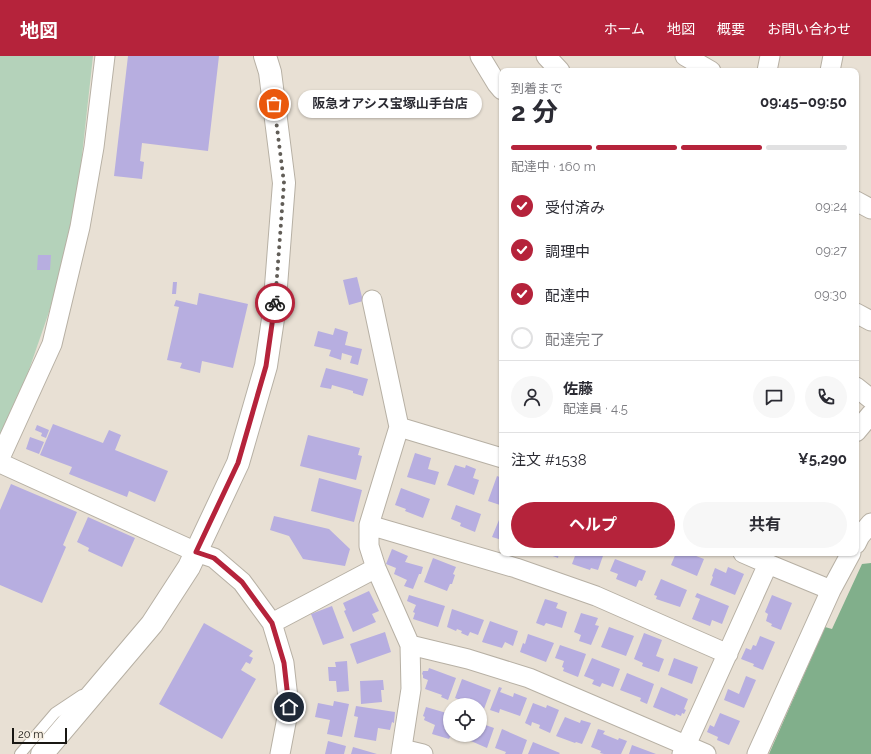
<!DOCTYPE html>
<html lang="ja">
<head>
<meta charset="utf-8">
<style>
	:root { --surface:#fff; --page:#f7f7f7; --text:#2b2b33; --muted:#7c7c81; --line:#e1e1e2; --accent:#b5233b }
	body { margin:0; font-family:Raleway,"Noto Sans JP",sans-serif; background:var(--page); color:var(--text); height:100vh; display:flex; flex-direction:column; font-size:15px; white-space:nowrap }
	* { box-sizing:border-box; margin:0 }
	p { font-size:13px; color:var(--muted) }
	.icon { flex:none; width:22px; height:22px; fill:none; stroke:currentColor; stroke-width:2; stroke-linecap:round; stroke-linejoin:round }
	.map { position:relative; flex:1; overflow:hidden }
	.panel { position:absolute; left:499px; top:12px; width:360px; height:488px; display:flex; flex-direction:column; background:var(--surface); border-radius:8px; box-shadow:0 1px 3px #0004 }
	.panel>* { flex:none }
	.buttons { position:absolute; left:443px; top:642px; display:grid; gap:8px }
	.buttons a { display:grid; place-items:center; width:44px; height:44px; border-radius:50%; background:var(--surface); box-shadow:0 1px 3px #0004; font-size:20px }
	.scale { position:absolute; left:12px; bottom:10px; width:55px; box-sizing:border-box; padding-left:4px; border:2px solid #191713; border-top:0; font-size:11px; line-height:14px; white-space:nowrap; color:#191713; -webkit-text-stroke:3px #f6eee1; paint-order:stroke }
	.pin { position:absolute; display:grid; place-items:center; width:34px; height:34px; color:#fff; margin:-17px; border:2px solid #fff; border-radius:50%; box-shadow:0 1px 4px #0007 }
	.courier { position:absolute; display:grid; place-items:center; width:40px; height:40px; margin:-20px; border:3px solid #b5233b; border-radius:50%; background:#fff; color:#222; box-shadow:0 1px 5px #0007 }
	.bubble { position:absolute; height:28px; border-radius:14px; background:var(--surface); box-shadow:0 1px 3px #0004; font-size:13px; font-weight:700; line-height:28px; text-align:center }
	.summary em { font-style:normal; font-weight:700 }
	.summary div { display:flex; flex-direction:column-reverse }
	.summary { display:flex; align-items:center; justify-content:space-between; height:68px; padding:0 12px }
	h1 { font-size:26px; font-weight:700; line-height:30px }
	.bar { display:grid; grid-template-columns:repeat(4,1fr); gap:6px 4px; align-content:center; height:48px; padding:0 12px }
	.bar i { height:5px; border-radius:3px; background:var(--line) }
	.bar .selected { background:var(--accent) }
	.bar p { grid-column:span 4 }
	.line { display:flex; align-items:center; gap:10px; padding:0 12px; border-top:1px solid var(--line) }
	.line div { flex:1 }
	.round { display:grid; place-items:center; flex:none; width:42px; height:42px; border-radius:21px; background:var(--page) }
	ol { padding:0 12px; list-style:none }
	li { display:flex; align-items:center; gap:12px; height:44px }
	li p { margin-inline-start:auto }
	li .icon { padding:4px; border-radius:50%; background:var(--accent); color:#fff; stroke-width:4 }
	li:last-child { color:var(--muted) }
	li i { width:22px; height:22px; border:2px solid var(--line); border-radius:50% }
	.action { display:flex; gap:8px; margin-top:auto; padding:8px 12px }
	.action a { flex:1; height:46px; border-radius:24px; background:var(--accent); color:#fff; font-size:16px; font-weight:700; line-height:46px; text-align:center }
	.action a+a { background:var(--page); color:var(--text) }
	header { display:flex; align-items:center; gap:24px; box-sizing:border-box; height:56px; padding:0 20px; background:var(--accent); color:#fff }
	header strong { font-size:19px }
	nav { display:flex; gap:22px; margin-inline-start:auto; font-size:14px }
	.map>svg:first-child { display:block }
</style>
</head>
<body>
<header>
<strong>地図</strong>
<nav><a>ホーム</a><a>地図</a><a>概要</a><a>お問い合わせ</a></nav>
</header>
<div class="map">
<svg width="871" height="698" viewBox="0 0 871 698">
	<rect width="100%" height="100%" fill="#e8e0d4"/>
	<path fill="#b4d2ba" d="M0,0h93l-16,145 -8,41 -20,70 -28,81 -21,46z"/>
	<path fill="#81af8b" d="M871,507v191h-102l56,-127 7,2 30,-65z"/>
	<path fill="#b7aee0" d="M128,0h91l-11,95 -66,-8 -2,18 4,1 -2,17 -28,-3z
		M38,199h13l-1,15h-13z
		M357,221l6,24 -14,4 -6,-25z
		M173,226h4l-1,12h-4z
		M199,237l49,11 -15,64 -31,-7 -2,12 -20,-5 2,-5 -15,-3 12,-53 -5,-1 2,-6 21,5z
		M335,272l13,4 -3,13 17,4 -4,16 -8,-2 2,-7 -10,-3 -1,7 -12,-4 2,-6 -17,-4 4,-15 15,4z
		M326,312l42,11 -5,17 -10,-3v-2l-21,-6 -1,4 -11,-2z
		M53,368l50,19 6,-13 12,5 -6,15 53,21 -13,31 -26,-11 -2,6 -58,-23 3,-7 -32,-12z
		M37,369l12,5 -3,8 -5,-2 1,-3 -7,-3z
		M308,379l52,13 -2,7 4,1 -6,24 -56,-14z
		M30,381l14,5 -5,12 -13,-5z
		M415,397l16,5 -3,11 11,3 -4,13 -28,-8z
		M455,409l10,3 1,-3 10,4 -3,9 6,2 -5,15 -27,-10z
		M497,420l5,2v24h-1l-1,3 -12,-4z
		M319,422l43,12 -8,32 -43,-11z
		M11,428l66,28 -14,33 3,2 -24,56 -42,-18v-75z
		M401,432l29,11 -7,19 -18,-7 1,-2 -11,-4z
		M456,449l25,9 -6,18 -15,-6 1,-3 -10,-4z
		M274,460l55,13 21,20 -5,17 -42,-7 -14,-23 -19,-6z
		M88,461l47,21 -13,29 -34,-16 1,-3 -12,-6z
		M499,464l3,1v19l-10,-3z
		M392,493l16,7 -3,6 18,5 -2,7h-2l-6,15 -9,-3 3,-6 -13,-6 2,-6 -10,-4z
		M545,497h14l-1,5z
		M576,497h28l-6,17 -7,-2 -1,2 -18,-6z
		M676,497h16l-1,1 13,5 -7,17 -26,-11z
		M433,502l23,9 -3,7 2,1 -3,9h-2l-3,7 -23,-9z
		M615,503l31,12 -4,10 -3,-1 -3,7 -20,-8 2,-5 -8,-3z
		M728,511l16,7 -9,21 -25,-10 3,-8 -1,-1 3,-8 11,5z
		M661,523l26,11 -7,17 -24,-8 1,-3 -3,-1z
		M369,535l10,20 -7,3 4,8 -23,10 -9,-21 2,-1 -3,-7z
		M697,537l32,13 -7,18 -10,-4 -2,6 -18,-7 8,-20 -5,-2z
		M409,539l36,11 -7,21 -25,-8 2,-6 -2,-1 3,-7 -9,-4z
		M772,539l20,8 -11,27 -10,-4 1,-2 -6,-3 2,-7 -3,-2z
		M545,543l13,4 -2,5 11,4 -5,16 -16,-5 -2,3 -8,-3z
		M332,550l12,32 -21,7 -12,-31z
		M452,553l32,11 -6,15 -8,-3 -2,4 -7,-3 1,-2 -5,-2 -1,2 -9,-4z
		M581,557l17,5 -3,7 4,1 -8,19 -12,-4 2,-6 -7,-3z
		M490,565l28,10 -5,15 -8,-4 -3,6 -20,-6z
		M204,567l49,28 -4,5 4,2 -3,6 -4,-2 -5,8 15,9 -34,60 -63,-35z
		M609,571l25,9 -8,20 -25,-9z
		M385,576l6,20 -34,12 -7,-20z
		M644,577l18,7 -6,16 8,3 -5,13 -17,-6 1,-3 -9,-4z
		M528,578l26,9 -8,19 -26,-10 3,-9 2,1z
		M760,580l15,6 -12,28 -10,-4 1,-2 -13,-5 5,-11 5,2 2,-5 3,1z
		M560,589l26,9 -8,23 -15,-6 1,-3 -2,-1 2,-6 -9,-3z
		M592,602l28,11 -7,18 -11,-4 -2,4 -8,-3 2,-4 -10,-4z
		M674,602l24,9 -6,17 -24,-9z
		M347,605l2,30 -12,1 -1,-11h-7l-1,-14h8l-1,-5z
		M429,612l27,10 -8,22 -7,-3 1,-2 -17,-6 3,-9 -5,-2v-3l-1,-1 1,-3h5z
		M627,617l27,11 -7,20 -7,-3 1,-3 -21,-8z
		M746,620l10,4 -12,28 -20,-8 4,-11 11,5z
		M462,623l29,11 -7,19 -4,-2v-2h-6l-19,-7z
		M383,624l1,10h-3l1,12 -21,2 -1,-23z
		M499,631l3,1 -2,4 13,5 1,-4 13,5 -7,18 -20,-7 -1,4 -9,-3z
		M661,631l27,12 -4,10 2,1 -2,4 -2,-1 -1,3 -5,-2 -1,2 -22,-9z
		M334,645l15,3 -7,33 -15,-3 3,-14 -15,-3 3,-14 15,3z
		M533,647l13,5 1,-3 12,5 -9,23 -11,-5 1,-3 -8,-3 -1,4 -6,-3z
		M356,650l39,6 -1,11 -2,-1 -2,8 -12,-2 -2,13 -22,-4 4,-20 -4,-1z
		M426,651l24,7 1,21 -2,4 -17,-5 3,-9 -11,-5 1,-3 -2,-1z
		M720,657l20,8 -11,24 -12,-5 1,-3 -11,-5 3,-7 4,2z
		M565,661l15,6 1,-3 10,3 -9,21 -6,-2 -1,1 -19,-7z
		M480,667l14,5 -7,20 -23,-10 1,-3h15z
		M502,673l25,11 -5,14h-17l1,-2 -11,-4z
		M598,673l7,2 -2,3 15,6 1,-2 8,3 -6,13h-17l-4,-1 1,-2 -10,-4z
		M328,685l18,5 -2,8h-19z
		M533,686l27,11 -1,1h-31z
		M632,689l24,9h-27z
		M353,691l24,7h-26z"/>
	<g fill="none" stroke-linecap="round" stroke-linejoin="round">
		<g stroke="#b7b0a4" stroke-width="12">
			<path id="service" d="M20,698l35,-41 27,-18"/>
		</g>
		<g stroke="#b7b0a4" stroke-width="21">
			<path id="minor" d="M480,0l17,28 5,6
				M546,0l14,15
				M685,0l26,15
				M767,15l3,-15
				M830,15l3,-15
				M856,145l15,8
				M372,244l27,127
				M856,257l15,8
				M856,331l15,12
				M856,376l15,-18
				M0,402l52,-114 28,-117 14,-80 11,-91
				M0,407l196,89 18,6 28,24 30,41 12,40 5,44 -9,47
				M369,469l147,43 80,28 132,58
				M856,488l4,-8 11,-13
				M768,508l63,26
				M272,567l104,-55
				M410,589l58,14 61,19 177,76
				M402,693l21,5
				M401,698l10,-65 -1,-44 -34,-77 -7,-22v-21l30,-98 103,31
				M682,698l86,-190 -25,-11
				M757,698l74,-164 20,-37"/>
		</g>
		<g stroke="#b7b0a4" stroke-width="24">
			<path id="tertiary" d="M42,698l110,-130 37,-57 49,-104 28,-97 8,-54 10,-129 -14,-111 -5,-16"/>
		</g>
		<use href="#service" stroke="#fff" stroke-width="10"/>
		<use href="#minor" stroke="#fff" stroke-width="19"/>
		<use href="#tertiary" stroke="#fff" stroke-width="22"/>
	</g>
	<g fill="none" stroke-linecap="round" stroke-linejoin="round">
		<path stroke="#615d57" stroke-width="4" stroke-dasharray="0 7.2" d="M274,48l10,79 -9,120"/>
		<path stroke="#b5233b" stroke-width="5" d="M275,247l-9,63 -28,97 -42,89 18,6 28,24 30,41 12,40 5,44"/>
	</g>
</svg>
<div class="buttons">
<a><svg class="icon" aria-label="locate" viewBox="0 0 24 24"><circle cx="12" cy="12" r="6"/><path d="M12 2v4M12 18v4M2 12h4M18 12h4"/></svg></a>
</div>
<div class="scale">20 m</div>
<div class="pin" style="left:274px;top:48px;background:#ea580c"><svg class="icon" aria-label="bag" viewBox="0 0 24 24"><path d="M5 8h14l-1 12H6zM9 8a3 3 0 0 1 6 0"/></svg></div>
<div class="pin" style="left:289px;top:651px;background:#1f2937"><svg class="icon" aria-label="home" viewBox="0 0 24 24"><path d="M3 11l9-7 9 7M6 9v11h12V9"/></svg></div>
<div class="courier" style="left:275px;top:247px"><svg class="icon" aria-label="bike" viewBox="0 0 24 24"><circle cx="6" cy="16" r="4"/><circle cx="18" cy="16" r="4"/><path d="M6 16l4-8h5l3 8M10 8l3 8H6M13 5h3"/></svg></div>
<div class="bubble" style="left:298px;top:34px;width:184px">阪急オアシス宝塚山手台店</div>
<section class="panel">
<div class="summary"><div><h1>2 分</h1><p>到着まで</p></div><em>09:45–09:50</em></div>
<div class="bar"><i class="selected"></i><i class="selected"></i><i class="selected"></i><i></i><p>配達中 · 160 m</p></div>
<ol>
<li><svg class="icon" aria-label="check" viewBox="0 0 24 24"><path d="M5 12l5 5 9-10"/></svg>受付済み<p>09:24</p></li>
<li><svg class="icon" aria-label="check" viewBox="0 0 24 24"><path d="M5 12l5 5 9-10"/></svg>調理中<p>09:27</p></li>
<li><svg class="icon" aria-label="check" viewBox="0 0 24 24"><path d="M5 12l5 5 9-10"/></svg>配達中<p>09:30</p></li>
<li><i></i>配達完了</li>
</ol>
<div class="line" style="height:72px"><a class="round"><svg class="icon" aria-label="person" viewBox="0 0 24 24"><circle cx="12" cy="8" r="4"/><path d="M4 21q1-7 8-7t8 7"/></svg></a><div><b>佐藤</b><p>配達員 · 4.5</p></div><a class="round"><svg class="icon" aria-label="chat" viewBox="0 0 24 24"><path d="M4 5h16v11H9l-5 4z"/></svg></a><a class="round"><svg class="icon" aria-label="phone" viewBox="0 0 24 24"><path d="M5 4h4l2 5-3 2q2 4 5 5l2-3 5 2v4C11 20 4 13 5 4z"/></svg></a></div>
<div class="line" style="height:52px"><div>注文 #1538</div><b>¥5,290</b></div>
<div class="action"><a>ヘルプ</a><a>共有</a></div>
</section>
</div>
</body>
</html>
